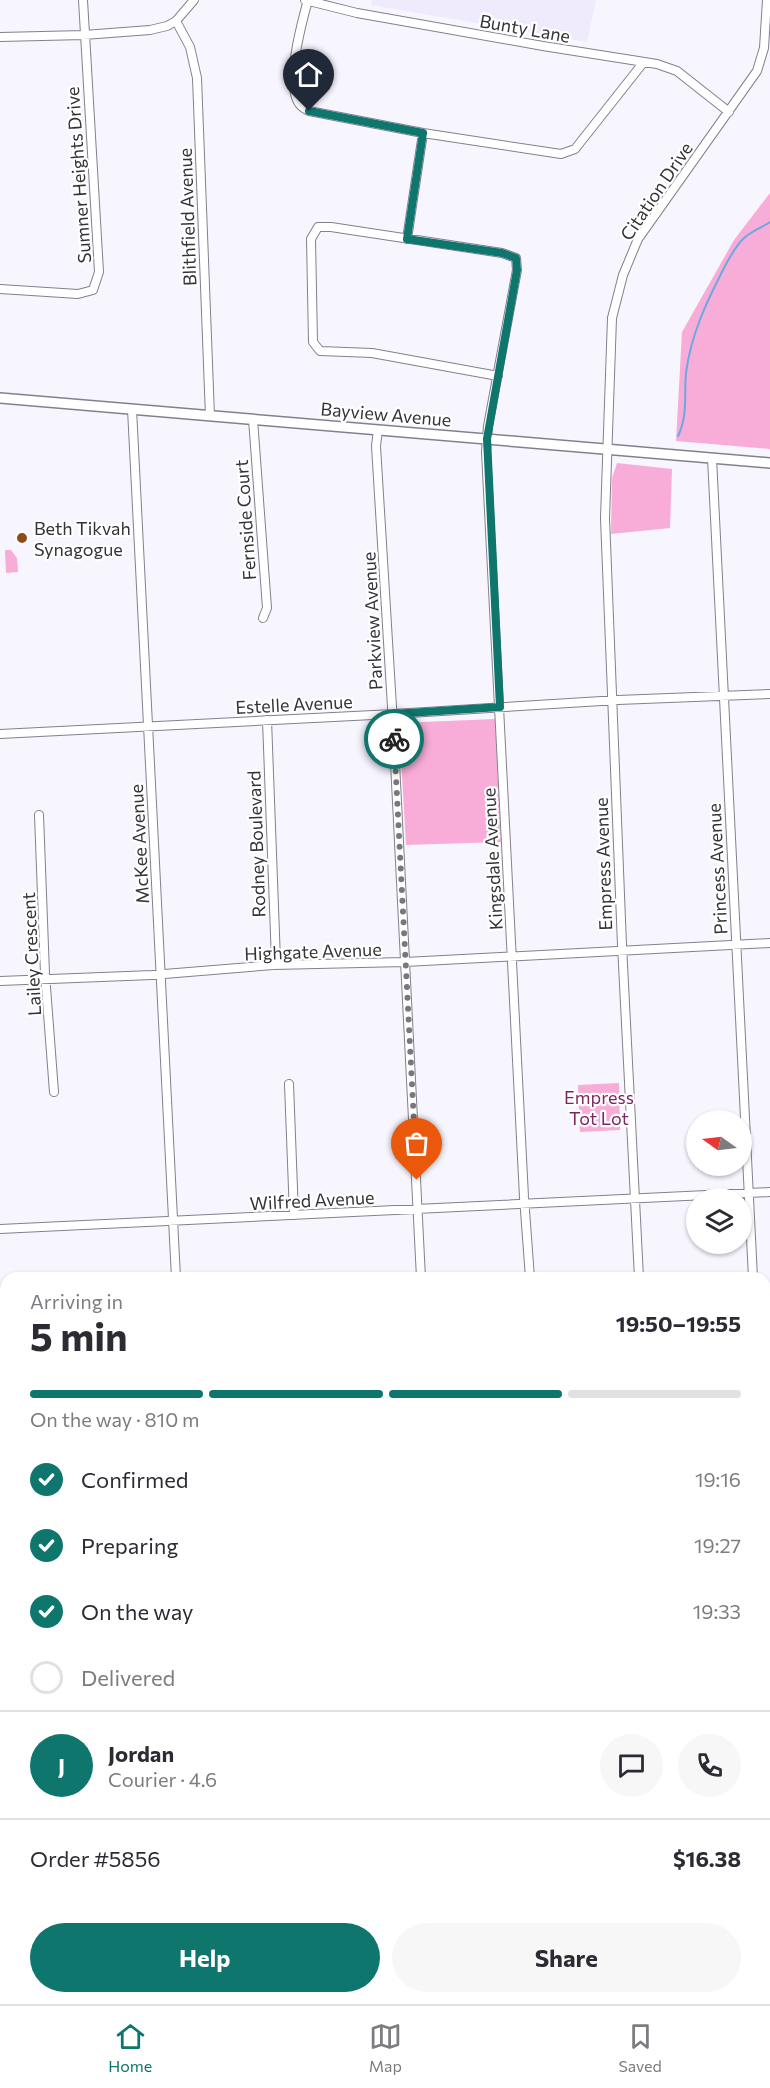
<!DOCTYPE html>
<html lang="en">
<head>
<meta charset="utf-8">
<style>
	:root { --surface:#fff; --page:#f7f7f7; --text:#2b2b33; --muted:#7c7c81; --line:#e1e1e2; --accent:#0f766e }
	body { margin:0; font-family:Commissioner,sans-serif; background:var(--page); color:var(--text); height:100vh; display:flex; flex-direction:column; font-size:22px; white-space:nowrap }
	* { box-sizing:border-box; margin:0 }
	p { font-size:20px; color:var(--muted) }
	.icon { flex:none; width:33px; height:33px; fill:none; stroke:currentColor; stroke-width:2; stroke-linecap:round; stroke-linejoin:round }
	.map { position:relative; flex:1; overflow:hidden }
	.sheet { position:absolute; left:0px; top:1272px; width:771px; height:732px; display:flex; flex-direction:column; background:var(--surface); border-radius:18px 18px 0 0; box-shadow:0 2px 4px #0004 }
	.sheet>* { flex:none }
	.needle { width:39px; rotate:284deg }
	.buttons { position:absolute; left:686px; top:1110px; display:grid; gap:12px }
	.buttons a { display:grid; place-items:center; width:66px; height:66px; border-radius:50%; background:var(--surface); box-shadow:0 2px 4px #0004; font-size:30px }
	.pin { position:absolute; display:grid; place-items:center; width:51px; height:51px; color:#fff; margin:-62px -26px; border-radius:50% 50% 50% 0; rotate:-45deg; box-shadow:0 0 6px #0007 }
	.pin .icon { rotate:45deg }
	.courier { position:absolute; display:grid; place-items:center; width:60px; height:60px; margin:-30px; border:4px solid #0f766e; border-radius:50%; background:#fff; color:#222; box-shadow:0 2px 8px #0007 }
	.summary em { font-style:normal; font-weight:700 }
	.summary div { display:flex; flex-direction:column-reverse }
	.summary { display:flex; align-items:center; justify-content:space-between; height:102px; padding:0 30px }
	h1 { font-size:39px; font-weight:700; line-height:45px }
	.bar { display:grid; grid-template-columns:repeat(4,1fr); gap:9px 6px; align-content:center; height:72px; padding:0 30px }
	.bar i { height:8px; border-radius:4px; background:var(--line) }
	.bar .on { background:var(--accent) }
	.bar p { grid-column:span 4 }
	.line { display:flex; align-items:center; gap:15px; padding:0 30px; border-top:2px solid var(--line) }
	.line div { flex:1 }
	.round { display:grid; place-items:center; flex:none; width:63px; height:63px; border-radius:32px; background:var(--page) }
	ol { padding:0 30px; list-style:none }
	li { display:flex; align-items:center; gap:18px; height:66px }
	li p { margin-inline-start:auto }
	li .icon { padding:6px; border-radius:50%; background:var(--accent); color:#fff; stroke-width:4 }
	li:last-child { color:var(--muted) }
	li i { width:33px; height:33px; border:3px solid var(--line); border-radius:50% }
	.action { display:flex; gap:12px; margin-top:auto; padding:12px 30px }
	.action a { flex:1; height:69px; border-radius:36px; background:var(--accent); color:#fff; font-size:24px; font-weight:700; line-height:69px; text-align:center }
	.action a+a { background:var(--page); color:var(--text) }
	.dock { display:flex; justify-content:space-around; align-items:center; height:84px; border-top:2px solid var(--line); background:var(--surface); font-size:16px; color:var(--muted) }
	.dock a { display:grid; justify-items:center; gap:3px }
	.dock .on { color:var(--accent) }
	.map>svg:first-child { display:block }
</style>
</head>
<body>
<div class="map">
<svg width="770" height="2004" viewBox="0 0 770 2004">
	<rect width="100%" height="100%" fill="#f7f5fe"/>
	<path fill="#efebfd" d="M372,0h224l-9,42 -216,-37z"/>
	<path fill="#f8add8" d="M770,193v256l-94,-8 6,-109 52,-92z
		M617,463l55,6 -2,59 -59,6 1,-56z
		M11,550l6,8 1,14 -12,1 -1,-23z
		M495,719l6,123 -95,3 -7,-122z
		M619,1083l1,47 -40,2 -2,-47z
		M770,1964v40h-64v-6h59v-33z
		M133,1998h71v6h-70z"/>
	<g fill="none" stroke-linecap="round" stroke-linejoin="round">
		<path stroke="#6ca8e3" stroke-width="2" d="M678,436c10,-20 6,-41 8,-63 5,-39 21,-72 39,-107 5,-9 10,-19 18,-27 8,-8 18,-11 27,-17"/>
		<g stroke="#83808d" stroke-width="10">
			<path id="minor" d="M305,0l52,13 186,33 114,18 20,7 52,41
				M308,0c-6,22 -25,88 -7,106 3,3 6,4 8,5l114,22 138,21 14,-5 68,-86
				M176,21l14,26 7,31 13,338
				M0,37l84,-2 66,-5 17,-4 9,-5 18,-21
				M407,239l16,-106
				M0,289l78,5 15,-4 6,-18 -16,-272
				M498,376l-126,-23 -52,-2 -7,-9 -2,-103 7,-12h13l171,26 14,5 1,12 -29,156 -2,26 38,745 6,81
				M132,409l44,869
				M253,419l14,189 -4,10
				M378,430l-2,16 17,277 28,555
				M712,458l41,820
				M267,720l9,241 -3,4
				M0,734l393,-20 225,-14 152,-6
				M39,815l6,159 9,118
				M0,981l152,-6 121,-10 132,-3 365,-19
				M289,1084l5,131
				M0,1229l770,-37
				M639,1278l-17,-333 -17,-427 7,-200 11,-43 15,-36 119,-168 7,-23 3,-48
				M765,1438h5
				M765,1473l5,111
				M0,1482l6,-2
				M765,1689h5
				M0,1730h6
				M765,1942l5,-1
				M0,1981h6
				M103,1998v6
				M214,1998v6
				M333,1998v6
				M459,1998l1,6
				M569,1998v6
				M678,1998l1,6"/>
		</g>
		<g stroke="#83808d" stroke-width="12">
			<path id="major" d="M0,398l770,65"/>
		</g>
		<use href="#minor" stroke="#fff" stroke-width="8"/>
		<use href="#major" stroke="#fff" stroke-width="9"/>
	</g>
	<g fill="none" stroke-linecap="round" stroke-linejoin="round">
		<path stroke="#78777d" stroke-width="6" stroke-dasharray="0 10.8" d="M394,739l23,441"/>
		<path stroke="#0f766e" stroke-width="8" d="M309,111l114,22 -16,106 95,14 14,5 1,12 -30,169 13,268 -107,7 1,25"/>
	</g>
	<circle fill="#8d4c16" stroke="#fff" stroke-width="2" cx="22" cy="538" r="6"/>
	<g text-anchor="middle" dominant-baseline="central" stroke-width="4.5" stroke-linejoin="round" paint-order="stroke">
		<g font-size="18" fill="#343338" stroke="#fff">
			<text transform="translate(525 28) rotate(10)">Bunty Lane</text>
			<text transform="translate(78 175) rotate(-94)">Sumner Heights Drive</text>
			<text transform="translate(656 191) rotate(-56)">Citation Drive</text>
			<text transform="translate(187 217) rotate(-92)">Blithfield Avenue</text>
			<text transform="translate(386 414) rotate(5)">Bayview Avenue</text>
			<text transform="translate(245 520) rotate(-94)">Fernside Court</text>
			<text transform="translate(372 621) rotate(-93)">Parkview Avenue</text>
			<text transform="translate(294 704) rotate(-3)">Estelle Avenue</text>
			<text transform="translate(139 844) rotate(-93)">McKee Avenue</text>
			<text transform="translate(256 844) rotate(-92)">Rodney Boulevard</text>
			<text transform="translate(492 859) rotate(-93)">Kingsdale Avenue</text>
			<text transform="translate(603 864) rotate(-92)">Empress Avenue</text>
			<text transform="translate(717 869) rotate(-93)">Princess Avenue</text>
			<text transform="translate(313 951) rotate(-2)">Highgate Avenue</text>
			<text transform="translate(31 954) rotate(-93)">Lailey Crescent</text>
			<text transform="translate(312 1200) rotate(-3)">Wilfred Avenue</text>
		</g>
		<g font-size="18" fill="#343338" stroke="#fff" text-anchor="start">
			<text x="34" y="528">Beth Tikvah<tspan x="34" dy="21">Synagogue</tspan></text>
		</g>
		<g font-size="18" fill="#7e2660" stroke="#fff">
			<text x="599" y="1097">Empress<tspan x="599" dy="21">Tot Lot</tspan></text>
		</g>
	</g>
</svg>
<div class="buttons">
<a><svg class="needle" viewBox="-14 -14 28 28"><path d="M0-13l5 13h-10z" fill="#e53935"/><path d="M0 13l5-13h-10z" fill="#7c7c81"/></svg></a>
<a><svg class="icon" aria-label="layers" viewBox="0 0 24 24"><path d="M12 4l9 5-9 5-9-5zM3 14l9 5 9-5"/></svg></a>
</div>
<div class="pin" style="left:417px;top:1180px;background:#ea580c"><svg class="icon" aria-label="bag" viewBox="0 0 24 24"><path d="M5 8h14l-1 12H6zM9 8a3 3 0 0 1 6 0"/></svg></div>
<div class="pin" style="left:309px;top:111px;background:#1f2937"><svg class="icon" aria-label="home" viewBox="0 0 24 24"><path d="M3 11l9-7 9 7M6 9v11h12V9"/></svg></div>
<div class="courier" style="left:394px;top:739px"><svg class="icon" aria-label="bike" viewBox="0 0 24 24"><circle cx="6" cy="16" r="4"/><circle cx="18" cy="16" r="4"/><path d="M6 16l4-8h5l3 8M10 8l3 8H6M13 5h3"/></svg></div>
<section class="sheet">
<div class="summary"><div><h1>5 min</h1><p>Arriving in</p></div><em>19:50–19:55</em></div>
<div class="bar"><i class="on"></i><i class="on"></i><i class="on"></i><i></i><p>On the way · 810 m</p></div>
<ol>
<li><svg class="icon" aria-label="check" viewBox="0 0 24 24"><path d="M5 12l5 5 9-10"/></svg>Confirmed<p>19:16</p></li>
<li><svg class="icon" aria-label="check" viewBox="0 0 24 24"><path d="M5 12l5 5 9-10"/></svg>Preparing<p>19:27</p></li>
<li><svg class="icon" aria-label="check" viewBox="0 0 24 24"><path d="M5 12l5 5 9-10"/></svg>On the way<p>19:33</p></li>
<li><i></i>Delivered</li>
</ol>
<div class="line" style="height:108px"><b class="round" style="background:var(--accent);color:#fff">J</b><div><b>Jordan</b><p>Courier · 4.6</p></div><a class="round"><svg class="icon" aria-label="chat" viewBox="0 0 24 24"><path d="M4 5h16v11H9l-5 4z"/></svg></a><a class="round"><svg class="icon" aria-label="phone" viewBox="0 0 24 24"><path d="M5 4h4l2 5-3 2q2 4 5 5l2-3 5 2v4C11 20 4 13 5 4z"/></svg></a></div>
<div class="line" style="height:78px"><div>Order #5856</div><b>$16.38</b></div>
<div class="action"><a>Help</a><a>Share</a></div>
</section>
</div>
<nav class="dock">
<a class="on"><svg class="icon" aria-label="home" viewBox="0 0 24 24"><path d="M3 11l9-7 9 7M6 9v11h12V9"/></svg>Home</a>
<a><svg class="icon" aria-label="map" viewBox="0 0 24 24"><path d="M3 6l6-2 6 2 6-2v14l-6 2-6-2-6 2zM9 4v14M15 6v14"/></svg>Map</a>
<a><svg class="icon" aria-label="saved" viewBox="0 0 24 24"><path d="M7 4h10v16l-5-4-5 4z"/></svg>Saved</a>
</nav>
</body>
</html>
